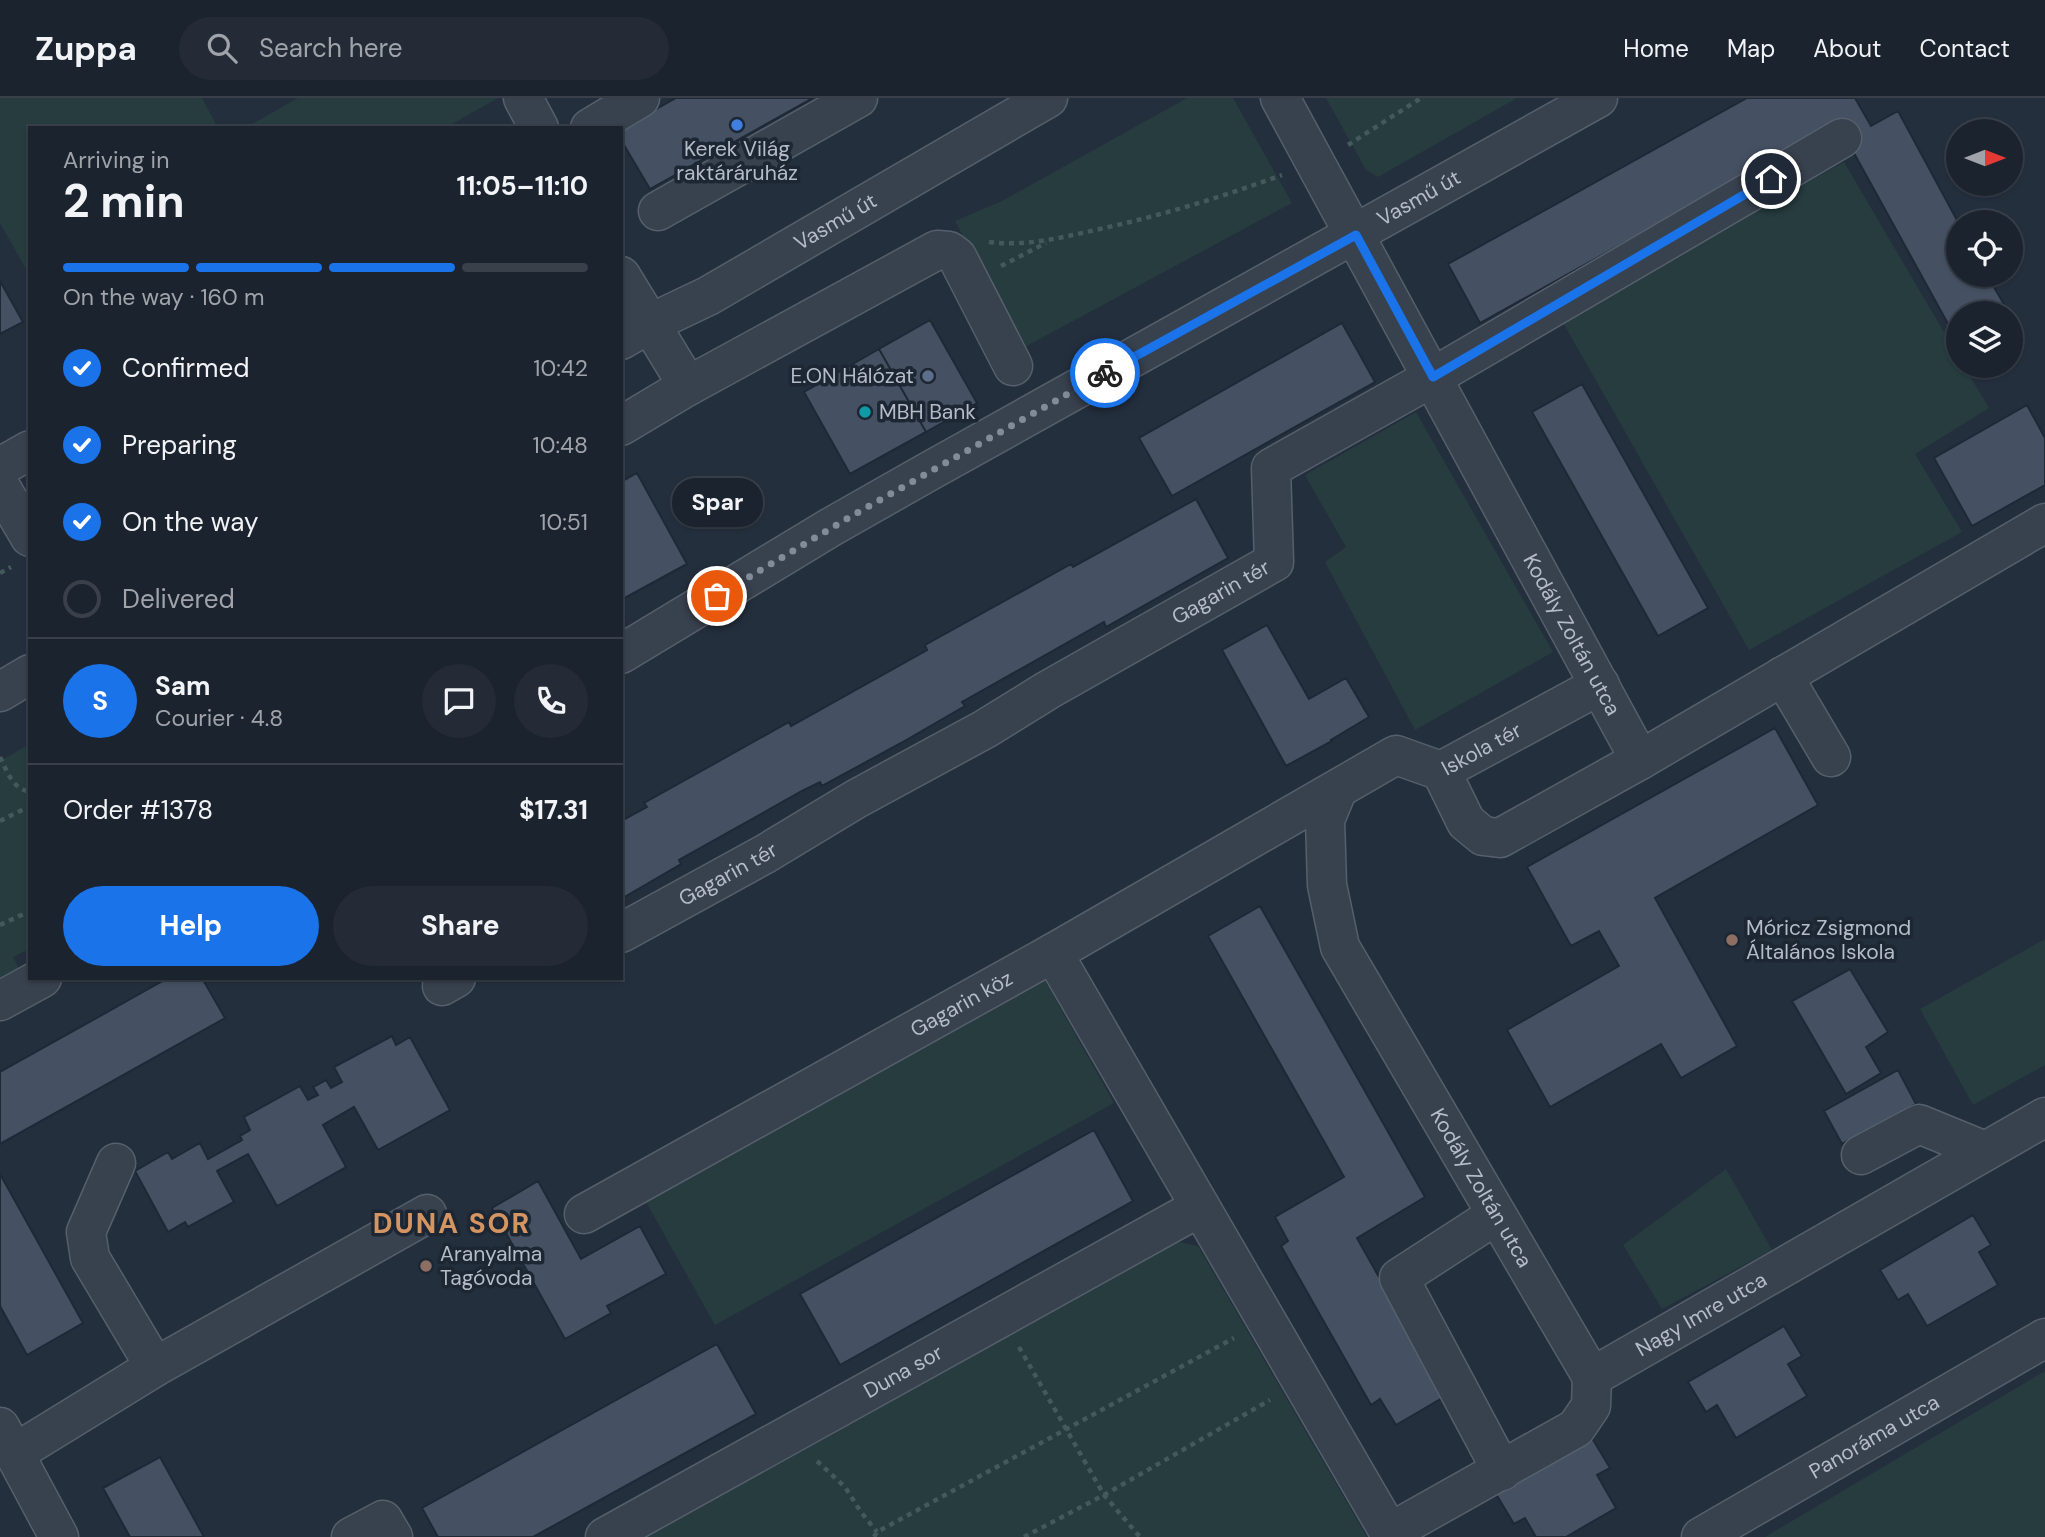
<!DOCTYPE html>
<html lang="en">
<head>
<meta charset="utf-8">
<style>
	:root { --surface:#1b232e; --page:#242b36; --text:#f1f3f6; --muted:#a0a4aa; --line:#39404a; --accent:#1a73e8 }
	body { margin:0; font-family:"DM Sans",sans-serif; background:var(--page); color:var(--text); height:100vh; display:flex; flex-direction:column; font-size:26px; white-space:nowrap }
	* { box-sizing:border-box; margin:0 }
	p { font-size:23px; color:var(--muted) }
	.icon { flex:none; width:38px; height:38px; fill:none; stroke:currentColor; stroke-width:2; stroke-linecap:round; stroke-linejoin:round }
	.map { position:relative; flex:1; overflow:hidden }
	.details { position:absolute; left:28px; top:28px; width:595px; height:854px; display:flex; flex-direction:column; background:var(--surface); border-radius:0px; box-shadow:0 2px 5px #0004,0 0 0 2px var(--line) }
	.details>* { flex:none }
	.needle { width:46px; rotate:90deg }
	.buttons { position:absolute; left:1946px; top:21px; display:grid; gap:14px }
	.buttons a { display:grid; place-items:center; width:77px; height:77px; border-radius:50%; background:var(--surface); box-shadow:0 2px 5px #0004,0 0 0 2px var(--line); font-size:35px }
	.pin { position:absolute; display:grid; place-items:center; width:60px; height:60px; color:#fff; margin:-30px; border:4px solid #fff; border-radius:50%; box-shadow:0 2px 7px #0007 }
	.courier { position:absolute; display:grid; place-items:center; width:70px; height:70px; margin:-35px; border:5px solid #1a73e8; border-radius:50%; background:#fff; color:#222; box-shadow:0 2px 9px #0007 }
	.bubble { position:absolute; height:49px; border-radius:24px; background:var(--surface); box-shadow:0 2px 5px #0004,0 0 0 2px var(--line); font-size:23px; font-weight:700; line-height:49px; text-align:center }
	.overview em { font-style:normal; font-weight:700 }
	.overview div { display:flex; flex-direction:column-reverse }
	.overview { display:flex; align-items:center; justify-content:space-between; height:119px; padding:0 35px }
	h1 { font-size:46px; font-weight:700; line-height:52px }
	.bar { display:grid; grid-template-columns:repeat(4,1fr); gap:10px 7px; align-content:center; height:84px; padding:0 35px }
	.bar i { height:9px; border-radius:5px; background:var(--line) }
	.bar .on { background:var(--accent) }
	.bar p { grid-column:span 4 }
	.line { display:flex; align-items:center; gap:18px; padding:0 35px; border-top:2px solid var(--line) }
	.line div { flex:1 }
	.round { display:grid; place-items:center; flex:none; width:74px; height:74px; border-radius:37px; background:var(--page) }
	ol { padding:0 35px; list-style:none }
	li { display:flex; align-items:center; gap:21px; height:77px }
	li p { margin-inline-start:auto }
	li .icon { padding:7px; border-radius:50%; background:var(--accent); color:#fff; stroke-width:4 }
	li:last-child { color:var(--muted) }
	li i { width:38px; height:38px; border:4px solid var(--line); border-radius:50% }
	.action { display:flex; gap:14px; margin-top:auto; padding:14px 35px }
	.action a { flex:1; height:80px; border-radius:42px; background:var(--accent); color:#fff; font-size:28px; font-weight:700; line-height:80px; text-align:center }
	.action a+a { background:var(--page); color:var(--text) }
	header { display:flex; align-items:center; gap:42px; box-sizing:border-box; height:98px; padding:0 35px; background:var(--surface); border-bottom:2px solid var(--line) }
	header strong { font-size:33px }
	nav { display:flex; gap:38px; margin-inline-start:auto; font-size:24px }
	.search { width:490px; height:63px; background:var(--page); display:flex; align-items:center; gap:18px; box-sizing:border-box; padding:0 24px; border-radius:38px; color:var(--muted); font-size:26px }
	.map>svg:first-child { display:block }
</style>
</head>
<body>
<header>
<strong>Zuppa</strong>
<div class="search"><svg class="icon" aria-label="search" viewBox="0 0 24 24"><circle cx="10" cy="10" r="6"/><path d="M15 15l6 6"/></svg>Search here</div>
<nav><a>Home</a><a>Map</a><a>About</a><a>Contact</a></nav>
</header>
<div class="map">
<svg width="2045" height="1439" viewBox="0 0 2045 1439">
	<rect width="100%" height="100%" fill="#242f3e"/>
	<path fill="#263c3f" d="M0,0h202l16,30h-188v148l-30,-53z
		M298,0h200l-53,30h-200z
		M1187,0h46l59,105 -269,145 -68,-127 47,-20z
		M1326,0h191l-139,79 -12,-7z
		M1844,64l114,194v10h6l25,42 -74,46 47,78 -213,118 -188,-331z
		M1416,314l137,240 -138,78 -90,-168 21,-15 -41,-72z
		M30,646v205l-17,8 10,19 -23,11v-226z
		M2045,841v126l-72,40 -53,-96z
		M1044,881l70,124 -399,222 -69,-123z
		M1726,1071l46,81 -110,59 -39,-64z
		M1174,1143l24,5 169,291h-729z
		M2045,1273v166h-280z"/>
	<path fill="#455162" stroke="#1f2835" stroke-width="2" d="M676,0h137l-163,91 -29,-49v-11z
		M1747,0h108l16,28 27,-15 60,111v53h29l22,38h-51v29l-120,-218 -358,199 -32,-59z
		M0,183l23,41 -23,12z
		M930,222l47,83 -51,29 -47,-83z
		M1342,225l33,59 -203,114 -33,-58z
		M879,251l47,83 -76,42 -46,-82z
		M1582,286l126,224 -50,28 -126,-224z
		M2027,307l18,33v47l-73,41 -38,-68z
		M637,375l50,91 -66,36v-118z
		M1196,401l32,59 -122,69 -2,-5 -142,80 3,4 -64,37 -79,43 -2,-4 -18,9 -123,69 2,4 -60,35v-78l26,-14 -3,-4 145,-81 2,4 136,-76 -2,-5 146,-81 2,3z
		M1267,527l42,74 37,-21 23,39 -38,23 1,1 -46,25 -64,-116z
		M1775,630l43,77 -163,93 82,148 -56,32 -20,-34 -111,63 -43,-77 112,-64 -20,-35 -28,15 -44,-79z
		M1260,808l165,291 -68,41 58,103 34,53 -53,31 -16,-26 -9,6 -90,-159 7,-5 -13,-24 69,-40 -136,-241z
		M1850,871l38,63 -22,15 15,26 -35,21 -54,-93z
		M168,880h34l23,40 -225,126v-72z
		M392,938l4,9 14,-8 40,73 -72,40 -24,-43 -31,18 23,42 -69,39 -29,-52 -31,17 17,31 -46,25 -3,-5 -17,10 -33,-61 33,-19 4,7 28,-16 8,16 34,-19 -2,-4 10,-6 -6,-13 56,-31 8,14 10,-5 -5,-8 13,-7 5,8 11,-6 -8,-15z
		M1898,972l18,34 -74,40 -18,-33z
		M1094,1032l39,71 -293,164 -40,-71z
		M0,1076l83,149 -56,32 -27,-49z
		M538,1083l43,78 59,-33 26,48 -59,32 4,7 -46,26 -73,-131z
		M1973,1117l18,30 -12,7 19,33 -71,41 -19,-32 -10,6 -18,-30z
		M1784,1228l18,30 -14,8 19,32 -71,42 -19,-33 -11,7 -18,-30z
		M717,1246l39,70 -223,123h-95l-16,-29z
		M1592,1340l18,30 -13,7 19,33 -50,29h-30l-11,-19 -11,6 -18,-30z
		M160,1359l44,80h-74l-27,-49z"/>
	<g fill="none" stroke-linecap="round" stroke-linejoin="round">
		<g stroke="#565f6c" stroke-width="41">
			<g id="minor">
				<path d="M523,0l16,30"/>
				<path id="s1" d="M1280,0l360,662"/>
				<path d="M590,30l50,-30"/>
				<path d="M658,113l200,-113"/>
				<path d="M621,178l67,110"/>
				<path id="s2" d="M621,242l28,-16 59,-28 340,-198"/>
				<path d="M621,328l67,-40 249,-136 12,1 8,6 56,109"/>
				<path d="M0,369l30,-17"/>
				<path d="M0,388l30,51"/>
				<path id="s3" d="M621,556l210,-127 95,-54 672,-375"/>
				<path d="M1783,578l48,81"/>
				<path d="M0,594l30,-18"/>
				<path d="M1441,673l25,51 17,14 17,2 140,-78 405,-237"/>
				<path id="s4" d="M1441,673l159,-86"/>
				<path id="s5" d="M1337,693l-12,29 2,65 13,62 252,430"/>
				<path id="s6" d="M621,835l144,-79 91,-55 129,-70 63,-39 226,-128 -3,-94 162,-91 409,-239"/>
				<path d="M1053,855l339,584"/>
				<path d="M442,888l14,-8"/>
				<path d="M0,903l42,-23"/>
				<path d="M1861,1057l58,-31 66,27"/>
				<path d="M116,1065l-30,69 4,26 65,109"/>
				<path id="s7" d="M584,1116l469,-261 343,-198 45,16"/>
				<path d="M1496,1117l-97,63 103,193"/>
				<path id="s8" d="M1592,1279l453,-260"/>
				<path d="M0,1329l59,110"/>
				<path d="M15,1355l140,-86 272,-153"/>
				<path d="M1389,1435l187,-105 15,-22 1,-29"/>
				<path d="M351,1439l32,-17 10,17"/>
				<path id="s9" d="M605,1439l595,-330"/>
				<path id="s10" d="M1701,1439l344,-199"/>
			</g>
		</g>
		<path stroke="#44595c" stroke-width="4.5" stroke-dasharray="5 5" stroke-linecap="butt" d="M1348,47l73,-47
			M989,144c38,5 74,-5 111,-13 63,-14 122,-32 182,-54
			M1001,168l45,-23
			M0,475l11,-6
			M0,659c8,16 12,31 30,35
			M0,723l30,-15
			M0,827l30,-14
			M1019,1249l85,148 36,42
			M817,1363l28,26 16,25 16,20
			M874,1439l3,-5 357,-194
			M1024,1439l80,-42 166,-95"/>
		<use href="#minor" stroke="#38414e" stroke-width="38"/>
	</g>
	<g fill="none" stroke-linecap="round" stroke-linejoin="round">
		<path stroke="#828b98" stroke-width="7" stroke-dasharray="0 12.6" d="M717,498l138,-82 250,-141"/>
		<path stroke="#1a73e8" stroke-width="9" d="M1105,275l251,-138 77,142 338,-198"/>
	</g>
	<circle fill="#3f7fe0" stroke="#1d2633" stroke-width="2.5" cx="737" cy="27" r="7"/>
	<circle fill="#5c6f8a" stroke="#1d2633" stroke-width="2.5" cx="928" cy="278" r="7"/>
	<circle fill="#0f9aa8" stroke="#1d2633" stroke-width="2.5" cx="865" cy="314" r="7"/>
	<g fill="#8d6e63" stroke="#1d2633" stroke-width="2.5">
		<circle cx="1732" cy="842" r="7"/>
		<circle cx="426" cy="1168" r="7"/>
	</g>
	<g text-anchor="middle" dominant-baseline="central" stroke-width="7" stroke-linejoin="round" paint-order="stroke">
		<g font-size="21" fill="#b4bcc9" stroke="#1d2633" text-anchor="start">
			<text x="737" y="51" text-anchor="middle">Kerek Világ<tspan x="737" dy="24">raktáráruház</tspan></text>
			<text x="914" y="278" text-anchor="end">E.ON Hálózat</text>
			<text x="879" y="314">MBH Bank</text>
			<text x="1746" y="830">Móricz Zsigmond<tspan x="1746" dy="24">Általános Iskola</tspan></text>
			<text x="440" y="1156">Aranyalma<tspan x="440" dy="24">Tagóvoda</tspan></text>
		</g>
		<g font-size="21" fill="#b4bcc9" stroke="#1d2633">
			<text stroke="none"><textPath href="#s3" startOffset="919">Vasmű út</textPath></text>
			<text stroke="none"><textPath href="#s2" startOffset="245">Vasmű út</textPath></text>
			<text stroke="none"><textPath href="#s6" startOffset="690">Gagarin tér</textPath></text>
			<text stroke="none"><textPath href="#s1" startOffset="611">Kodály Zoltán utca</textPath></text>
			<text stroke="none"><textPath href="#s4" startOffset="46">Iskola tér</textPath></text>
			<text stroke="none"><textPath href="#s6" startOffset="122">Gagarin tér</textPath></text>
			<text stroke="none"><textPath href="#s7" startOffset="432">Gagarin köz</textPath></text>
			<text stroke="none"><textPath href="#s5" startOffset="439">Kodály Zoltán utca</textPath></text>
			<text stroke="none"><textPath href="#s8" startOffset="126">Nagy Imre utca</textPath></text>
			<text stroke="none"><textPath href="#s9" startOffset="341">Duna sor</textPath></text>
			<text stroke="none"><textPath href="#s10" startOffset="200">Panoráma utca</textPath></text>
		</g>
		<g font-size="28" font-weight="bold" letter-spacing="2" fill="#d59563" stroke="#1d2633">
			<text x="452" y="1125">DUNA SOR</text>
		</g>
	</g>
</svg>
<div class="buttons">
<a><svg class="needle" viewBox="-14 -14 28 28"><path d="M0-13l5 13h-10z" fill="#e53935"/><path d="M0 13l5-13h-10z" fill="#a0a4aa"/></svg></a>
<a><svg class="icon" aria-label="locate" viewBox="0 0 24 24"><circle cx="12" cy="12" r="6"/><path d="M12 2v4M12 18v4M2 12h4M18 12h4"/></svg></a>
<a><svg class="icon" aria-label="layers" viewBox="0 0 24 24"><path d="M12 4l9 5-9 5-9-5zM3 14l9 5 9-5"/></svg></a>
</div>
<div class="pin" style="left:717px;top:498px;background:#ea580c"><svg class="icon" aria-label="bag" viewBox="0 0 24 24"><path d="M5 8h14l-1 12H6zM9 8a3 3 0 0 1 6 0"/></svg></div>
<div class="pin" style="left:1771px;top:81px;background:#1f2937"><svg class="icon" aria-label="home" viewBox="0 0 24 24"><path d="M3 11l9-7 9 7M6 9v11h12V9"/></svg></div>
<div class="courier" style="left:1105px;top:275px"><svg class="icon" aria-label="bike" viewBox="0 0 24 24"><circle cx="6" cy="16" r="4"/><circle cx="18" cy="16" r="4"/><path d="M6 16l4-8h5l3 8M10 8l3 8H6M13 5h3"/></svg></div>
<div class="bubble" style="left:672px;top:380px;width:91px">Spar</div>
<section class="details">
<div class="overview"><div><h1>2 min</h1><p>Arriving in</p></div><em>11:05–11:10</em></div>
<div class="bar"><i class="on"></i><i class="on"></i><i class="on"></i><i></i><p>On the way · 160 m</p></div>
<ol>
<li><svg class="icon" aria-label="check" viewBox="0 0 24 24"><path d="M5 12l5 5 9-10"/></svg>Confirmed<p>10:42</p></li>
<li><svg class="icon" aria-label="check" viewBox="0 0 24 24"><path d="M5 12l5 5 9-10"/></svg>Preparing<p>10:48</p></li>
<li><svg class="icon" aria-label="check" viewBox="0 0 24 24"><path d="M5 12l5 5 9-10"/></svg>On the way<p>10:51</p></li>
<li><i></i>Delivered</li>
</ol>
<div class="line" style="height:126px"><b class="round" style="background:var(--accent);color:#fff">S</b><div><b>Sam</b><p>Courier · 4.8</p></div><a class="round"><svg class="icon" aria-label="chat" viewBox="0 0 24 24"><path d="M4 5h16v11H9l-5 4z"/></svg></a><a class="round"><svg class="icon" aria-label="phone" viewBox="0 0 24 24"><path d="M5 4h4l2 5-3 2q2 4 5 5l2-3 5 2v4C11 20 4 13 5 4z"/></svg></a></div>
<div class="line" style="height:91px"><div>Order #1378</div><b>$17.31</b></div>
<div class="action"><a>Help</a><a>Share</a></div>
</section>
</div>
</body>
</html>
